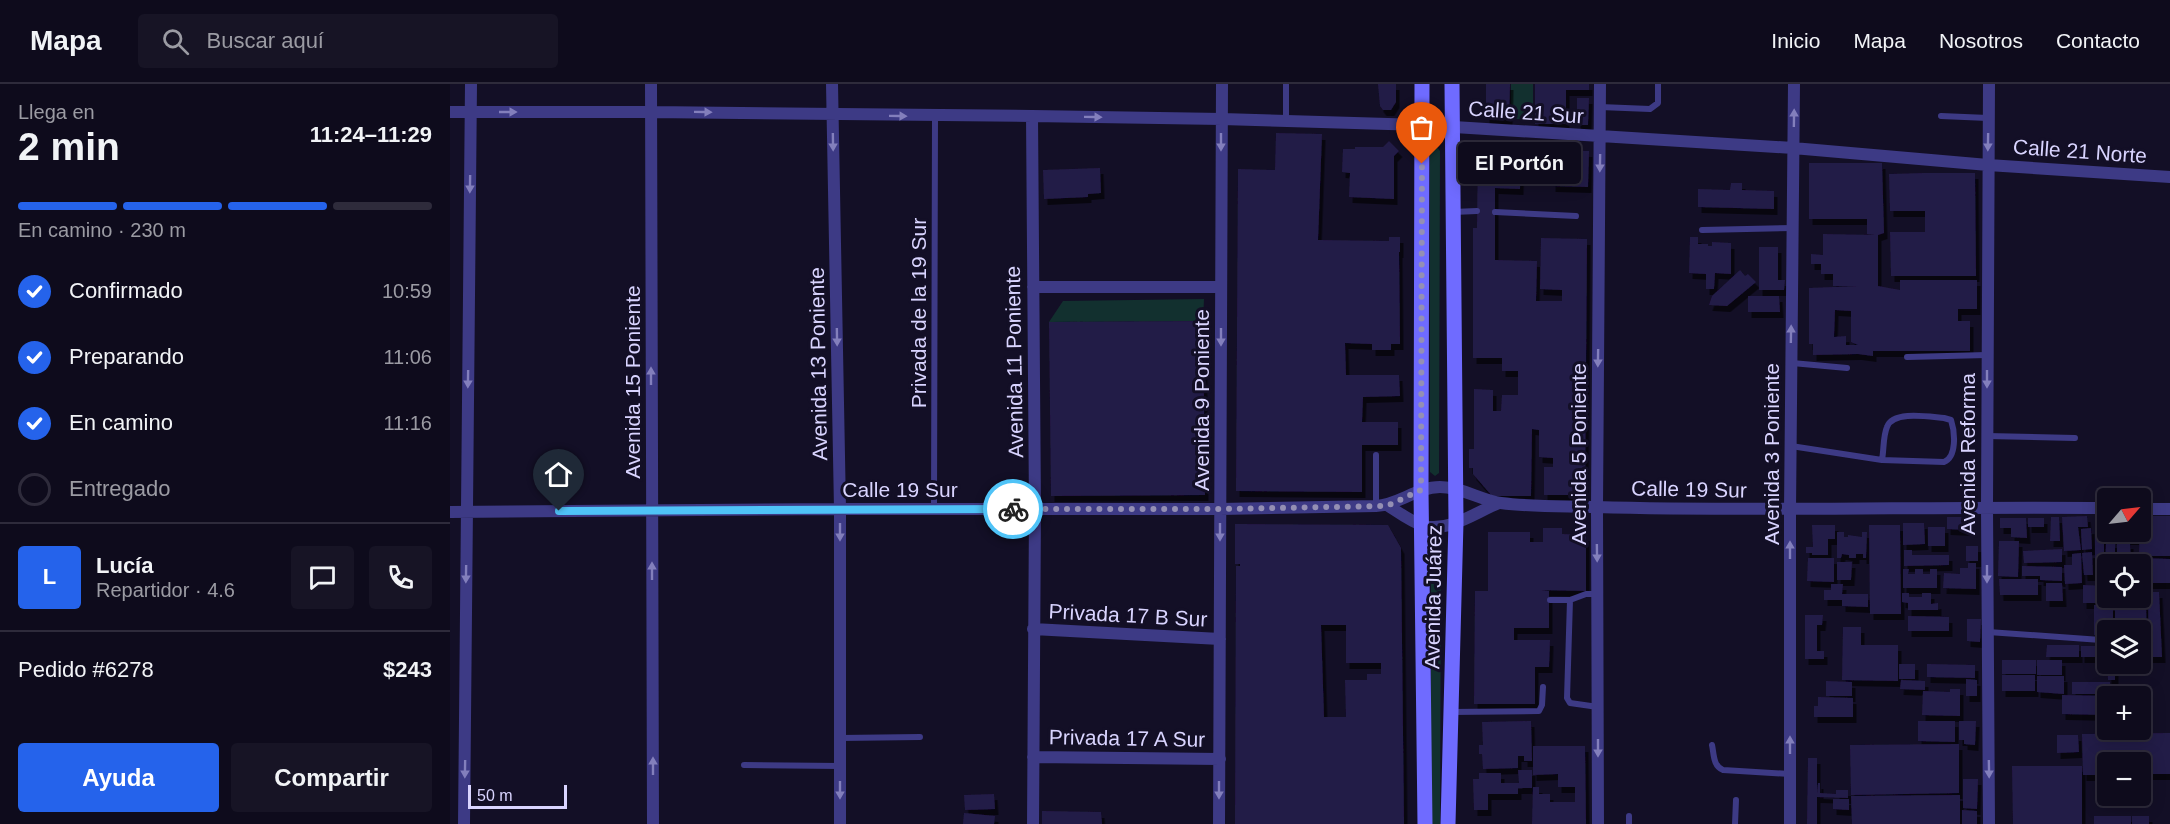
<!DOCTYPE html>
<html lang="es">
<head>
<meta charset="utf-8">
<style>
	:root { --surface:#0e0b1c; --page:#171425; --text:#f1f3f6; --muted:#9b9ba3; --line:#2e2b3b; --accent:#2563eb }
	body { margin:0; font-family:Helvetica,sans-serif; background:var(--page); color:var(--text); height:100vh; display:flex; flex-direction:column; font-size:22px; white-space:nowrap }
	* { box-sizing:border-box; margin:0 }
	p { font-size:20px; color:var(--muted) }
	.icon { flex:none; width:33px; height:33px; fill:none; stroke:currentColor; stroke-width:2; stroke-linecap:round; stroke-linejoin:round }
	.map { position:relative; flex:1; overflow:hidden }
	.sheet { display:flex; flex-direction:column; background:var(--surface); width:450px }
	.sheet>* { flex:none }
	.needle { width:39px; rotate:62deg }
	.fabs { position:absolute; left:1647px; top:404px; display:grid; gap:12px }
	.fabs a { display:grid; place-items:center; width:54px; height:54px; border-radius:6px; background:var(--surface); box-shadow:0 3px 15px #0003,0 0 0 2px var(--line); font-size:30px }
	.scale { position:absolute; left:18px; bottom:15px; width:99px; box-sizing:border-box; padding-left:6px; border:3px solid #d9d4ff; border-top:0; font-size:16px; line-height:21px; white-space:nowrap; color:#d9d4ff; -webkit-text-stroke:4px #130f26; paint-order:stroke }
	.pin { position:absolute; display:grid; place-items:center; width:51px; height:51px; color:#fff; margin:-62px -26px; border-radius:50% 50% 50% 0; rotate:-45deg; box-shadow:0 0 6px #0007 }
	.pin .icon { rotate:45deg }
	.courier { position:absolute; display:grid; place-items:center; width:60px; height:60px; margin:-30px; border:4px solid #4fc3f7; border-radius:50%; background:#fff; color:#222; box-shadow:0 2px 8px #0007 }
	.bubble { position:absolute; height:42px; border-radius:6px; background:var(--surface); box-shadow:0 3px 15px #0003,0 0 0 2px var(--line); font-size:20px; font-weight:700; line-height:42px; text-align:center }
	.headline em { font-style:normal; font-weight:700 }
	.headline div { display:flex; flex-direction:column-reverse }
	.headline { display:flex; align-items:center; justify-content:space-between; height:102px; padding:0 18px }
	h1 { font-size:39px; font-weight:700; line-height:45px }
	.bar { display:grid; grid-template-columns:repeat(4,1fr); gap:9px 6px; align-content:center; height:72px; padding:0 18px }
	.bar i { height:8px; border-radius:4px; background:var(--line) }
	.bar .on { background:var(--accent) }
	.bar p { grid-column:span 4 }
	.line { display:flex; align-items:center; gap:15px; padding:0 18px; border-top:2px solid var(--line) }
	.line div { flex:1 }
	.round { display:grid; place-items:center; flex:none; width:63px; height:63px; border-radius:6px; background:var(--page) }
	ol { padding:0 18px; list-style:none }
	li { display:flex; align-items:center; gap:18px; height:66px }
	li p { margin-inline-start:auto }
	li .icon { padding:6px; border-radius:50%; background:var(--accent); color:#fff; stroke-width:4 }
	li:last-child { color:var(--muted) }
	li i { width:33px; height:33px; border:3px solid var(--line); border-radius:50% }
	.button { display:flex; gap:12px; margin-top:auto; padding:12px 18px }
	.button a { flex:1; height:69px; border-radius:6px; background:var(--accent); color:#fff; font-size:24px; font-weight:700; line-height:69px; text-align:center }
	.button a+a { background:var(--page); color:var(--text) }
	header { display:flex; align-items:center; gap:36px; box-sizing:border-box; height:84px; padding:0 30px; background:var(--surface); border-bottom:2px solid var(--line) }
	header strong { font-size:28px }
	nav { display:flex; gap:33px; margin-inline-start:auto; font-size:21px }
	.search { width:420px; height:54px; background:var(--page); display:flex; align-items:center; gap:15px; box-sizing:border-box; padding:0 21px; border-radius:6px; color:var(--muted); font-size:22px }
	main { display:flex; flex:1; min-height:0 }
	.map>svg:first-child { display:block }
</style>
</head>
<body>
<header>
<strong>Mapa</strong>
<div class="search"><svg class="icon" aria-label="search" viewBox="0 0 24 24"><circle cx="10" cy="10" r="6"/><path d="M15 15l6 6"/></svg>Buscar aquí</div>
<nav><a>Inicio</a><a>Mapa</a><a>Nosotros</a><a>Contacto</a></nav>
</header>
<main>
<section class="sheet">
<div class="headline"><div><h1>2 min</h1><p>Llega en</p></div><em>11:24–11:29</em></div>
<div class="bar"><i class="on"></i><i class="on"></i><i class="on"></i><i></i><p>En camino · 230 m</p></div>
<ol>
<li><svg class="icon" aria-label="check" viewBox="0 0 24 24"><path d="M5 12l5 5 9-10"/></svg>Confirmado<p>10:59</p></li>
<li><svg class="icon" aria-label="check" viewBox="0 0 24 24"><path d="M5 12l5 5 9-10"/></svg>Preparando<p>11:06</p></li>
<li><svg class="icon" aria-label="check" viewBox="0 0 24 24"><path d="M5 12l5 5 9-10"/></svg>En camino<p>11:16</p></li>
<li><i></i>Entregado</li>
</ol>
<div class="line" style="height:108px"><b class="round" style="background:var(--accent);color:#fff">L</b><div><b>Lucía</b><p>Repartidor · 4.6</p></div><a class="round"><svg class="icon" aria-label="chat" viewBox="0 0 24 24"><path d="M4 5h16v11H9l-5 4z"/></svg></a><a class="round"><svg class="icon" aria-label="phone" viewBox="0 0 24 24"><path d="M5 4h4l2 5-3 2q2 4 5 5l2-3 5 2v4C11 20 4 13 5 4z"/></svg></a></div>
<div class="line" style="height:78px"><div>Pedido #6278</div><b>$243</b></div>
<div class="button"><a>Ayuda</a><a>Compartir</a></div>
</section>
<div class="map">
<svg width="1720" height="740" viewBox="0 0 1720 740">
	<defs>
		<filter id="shadow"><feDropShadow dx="3.5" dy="6" stdDeviation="0" flood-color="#0009"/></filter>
	</defs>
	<rect width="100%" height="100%" fill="#130f26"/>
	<path fill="#12302f" d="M1061,0h22v35h-22z
		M982,63h5l3,4 -1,322 -4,3 -5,-4v-322z
		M754,215l-1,22 -154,1 14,-21z
		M986,469l5,4 -1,267h-9v-268z"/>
	<path fill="#241b47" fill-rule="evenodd" filter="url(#shadow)" d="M928,0h18v18l-5,8h-8l-3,-4z
		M1036,0h24l-1,36 -23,-1z
		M1085,0h54v6h-23v34h-31z
		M1127,14h12l-1,27h-11z
		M826,49l46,1 -4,106 71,1v-4h11v15h-1l1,92h-9v6h-19v-6l-27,-1 1,32h53l1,21 -37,1 -1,25h36v23h-36v47l-126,-1 2,-322 37,1z
		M939,57l10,10 -5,5v43l-45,-2 1,-24 -8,-1 1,-23h12v-2h28z
		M1028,60l49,1 -1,11h-5l-1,33 -25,-1v72l42,1 -1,40h26v-11l-22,-1 1,-51 46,1 -2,256h-41v-28h9v-9l-14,-1v-27l-7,-1 -1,67h-39l-19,-22v-6h-4v-19h5v-60l19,1v21h8l1,-16h16v-24h-16v-13h-29v-130h4z
		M1103,66l36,1 -1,36 -36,-1z
		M1359,79h73l2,70 -6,2v51l22,4v-10h77v29h-19v12h12v30h-97v5l-15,-2 -45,1v-11h-4v-56l49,-2h-25v-12h-12v-10h-10v-10l12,1v-21l52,1 -8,-1v-15h-58zM1385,226l16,1v31l7,3h-12v-9l-12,1z
		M650,84l1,25 -13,1v3l-44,2 -1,-29z
		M1475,89h50l1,103h-85l-1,-44h35v-21h-35l-1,-37z
		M1281,99h11v7l32,1v18l-76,-2v-18l32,1z
		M1240,153h8v7h10v2h4v-4l19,1v31l-16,-1 -1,16h-8v-15l-17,-1z
		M1309,163h19v33h7l-1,10h-25z
		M1290,186l5,6 3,-2 8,8 -29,24 -18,-1 3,-9z
		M1298,212h31l1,16h-32z
		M753,237l2,174 -154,1 -2,-174z
		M1637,432l1,11h-10l3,23 -17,1 -2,-34z
		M1645,432h9v45h-9z
		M1690,432h30v40h-31z
		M1497,433h21v13l-21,-1z
		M1601,433h8l1,24h-10z
		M1550,434h26l1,20 -16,-1v-9h-11z
		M1578,434h16v9h-16z
		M1453,439h21l1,21 -22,1z
		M785,440l153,1 13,23 3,276h-169l1,-258h4v-2h-5zM871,541h25v38h35v11h-14v6h-22l1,37h-22z
		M1362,441h23v14h-7v16h-16v-2h-6v-6h7z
		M1419,441h31l1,89h-31z
		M1478,443h17v19h-17z
		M1093,444h19v6l24,1v56l-45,-1 8,1v37h-35v12h36l-1,27h-14v37h-61l1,-113h13v-59h42v10h13z
		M1641,444l1,21 -10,1 -1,-21z
		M1663,447h24v8h-24z
		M1387,448h7v5h4v-2l14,2v-5h5l-1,26h-3v-4h-7v4h-7v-3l-7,-1 -1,4h-4z
		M1549,457h20l-1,36 -20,-1z
		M1656,458h9v22h-7v9h-3z
		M1667,459h13l1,21h-14z
		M1516,462h12v15h-12z
		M1612,465v13l-38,1 -1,-12z
		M1454,466h8v5h37v10l-45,1z
		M1642,468l1,23h-9l-2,-22z
		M1631,469l1,30 -17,1 -1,-19h8v-11z
		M1358,474h26v24l-27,-1z
		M1690,474l30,1v24h-30z
		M1387,478h15l-1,18h-14z
		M1518,479h8v26l-33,-1 1,-15 16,1v-6h8z
		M1572,482l40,1v14l-22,-1v-4h-18z
		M1453,485h6l-1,5h7v-5h8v5h7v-5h7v19h-34z
		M1549,495h39v16h-38z
		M1596,499h16l1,18h-17z
		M1381,500h12l-1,10h26v13l-26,-1v-6h-18v-10h7z
		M1633,501l25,1v11h4v6h-29z
		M1690,503h5v15l-29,1v-6h24z
		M1698,508h11l3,65h-13z
		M1452,509h7v4h13v-4h9v11l7,-1v7h-30v-7l-6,-1z
		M1696,520l1,40h-7v-14h-25v-25z
		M1644,521h19v25h-5v6l-14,-1z
		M1355,531h18l-1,10h-5v26h7v8h-19z
		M1458,532l41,1v14h-41z
		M1517,535h14l-1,23 -13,-1z
		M1393,543h18v18h37v36l-56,-1z
		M1597,561h32v12h-33z
		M1631,562h27v11h-27z
		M1552,576h34v14h-34z
		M1587,576h25v15h-25z
		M1657,579h14v7h-6v10h-7z
		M1449,580h16v15h-16z
		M1477,580l48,1v13l-48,-1z
		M1552,591h33v16h-33z
		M1587,592h27v18l-27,-2z
		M1516,595l11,1v16h-11z
		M1451,596l24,1v9l-25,-1z
		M1376,597l26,1v14h-26z
		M1622,598h38v12h-38z
		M1500,605h10v27l-38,-1 1,-24 27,1z
		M1612,611l46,1v19l-46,-1z
		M1368,613l35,1v19h-39v-11h4z
		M1081,637l1,40h-8v-5h-6v12l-35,1 -1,-15h-3v-9h4l-1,-23z
		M1468,637h37v21l-37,-1z
		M1509,637h17l-1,24 -11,-1v-4h-5z
		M1720,649v41h-30v-12h-32v13h-25l-1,-41z
		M1607,651h21l1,17 -22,1z
		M1509,660v49l-108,2 -1,-50z
		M1083,662h52l1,78h-54l1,-37h6v7h11v8h25v-15h-17v-13l-25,1z
		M1358,674h9v36l1,-11h2v10l16,1v-4h12v8l-31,-1v27h-10z
		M1562,682h70v58h-69z
		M1068,686h14v18h-14v6h-30v16h-14l-1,-31h6v-6h22v10h18z
		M1513,695h15l-1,30 -14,-1z
		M544,710l1,15 -30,1 -1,-15z
		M1510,711v29h-108l-1,-28z
		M1383,715h16v11l-16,-1z
		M1512,726l15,1v13h-15z
		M592,727l59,1 1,12h-60z
		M514,729l31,3 -1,8h-31z
		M1644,732h37v8h-37z
		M1682,732h17v8h-17z"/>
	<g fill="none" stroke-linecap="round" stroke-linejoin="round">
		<path stroke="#3d3a85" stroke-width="6" d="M836,0v37
			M1150,23l50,2 8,-6v-19
			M1491,32l47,2
			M1003,128l24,-1
			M1045,128l81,4
			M1252,146l91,-2
			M1457,273l80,-2
			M1342,279l55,5
			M1537,352l88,2
			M1341,362l91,14 62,2c13,-5 11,-30 7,-42l-7,-2c-14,-1 -51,-8 -57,9 -4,9 -3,22 -5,33
			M926,422v-51
			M484,425l1,-392
			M1147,510h-11l-16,6 -3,98 3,5 28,4
			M1100,516h20
			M1538,548l113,8
			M1001,628l88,-1 3,-6 1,-18
			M390,654l80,-1
			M1262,661c2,9 1,21 11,25l67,4
			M294,681l96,1
			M1179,740v-8
			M1285,740l1,-24"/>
		<path stroke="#3d3a85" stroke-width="12" d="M201,0l2,740
			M382,0l8,425v315
			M1539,0l-2,423 2,317
			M0,28h201l381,4 190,3 200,6 371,23 195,17 182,12
			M582,32l3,393 -2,315
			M583,203h188
			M937,421c11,7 24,17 37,21 26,6 52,-14 75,-23
			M1690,425h30
			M0,428l390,-3h380l156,-3c22,-1 41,-19 64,-19 22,0 40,13 61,16 31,4 64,3 95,4 170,5 341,-1 512,1
			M583,545l187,10
			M583,673l187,2
			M14,740l7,-740
			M769,740l3,-740
			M1148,740l-1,-317 3,-423
			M1340,740v-314l4,-426"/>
		<path stroke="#6f6bff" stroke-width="15" d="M972,0l-1,406 4,334
			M998,740l8,-302 -4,-438"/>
	</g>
	<defs><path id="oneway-solid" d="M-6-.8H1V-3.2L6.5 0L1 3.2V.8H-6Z" transform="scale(1.5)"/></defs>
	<g fill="#837fbc">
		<use href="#oneway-solid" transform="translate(58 28)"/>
		<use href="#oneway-solid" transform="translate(253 28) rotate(1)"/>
		<use href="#oneway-solid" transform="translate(448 32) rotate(1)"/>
		<use href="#oneway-solid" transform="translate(643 33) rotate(1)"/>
		<use href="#oneway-solid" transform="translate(1344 34) rotate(-89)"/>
		<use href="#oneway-solid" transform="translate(383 58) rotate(89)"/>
		<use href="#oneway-solid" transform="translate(771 58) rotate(90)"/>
		<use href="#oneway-solid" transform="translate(1538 58) rotate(91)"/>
		<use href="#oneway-solid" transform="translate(1150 79) rotate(91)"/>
		<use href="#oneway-solid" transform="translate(20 100) rotate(91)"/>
		<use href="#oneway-solid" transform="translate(1341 250) rotate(-89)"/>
		<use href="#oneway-solid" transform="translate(387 253) rotate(89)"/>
		<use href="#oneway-solid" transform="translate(771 253) rotate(90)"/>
		<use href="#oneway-solid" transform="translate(1148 274) rotate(91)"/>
		<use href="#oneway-solid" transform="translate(201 292) rotate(-90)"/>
		<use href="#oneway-solid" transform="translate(18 295) rotate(91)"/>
		<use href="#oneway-solid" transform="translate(1537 295) rotate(90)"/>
		<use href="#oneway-solid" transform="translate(390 448) rotate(90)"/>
		<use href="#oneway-solid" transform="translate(770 448) rotate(90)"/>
		<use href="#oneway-solid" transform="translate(1340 466) rotate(-90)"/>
		<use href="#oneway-solid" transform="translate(1147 469) rotate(89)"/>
		<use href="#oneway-solid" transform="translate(202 487) rotate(-90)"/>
		<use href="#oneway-solid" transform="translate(16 490) rotate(91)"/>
		<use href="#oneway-solid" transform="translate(1537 490) rotate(90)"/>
		<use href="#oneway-solid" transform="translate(1340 661) rotate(-90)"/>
		<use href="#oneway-solid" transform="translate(1148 664) rotate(90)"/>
		<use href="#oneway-solid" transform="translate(203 682) rotate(-90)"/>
		<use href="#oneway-solid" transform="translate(15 685) rotate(91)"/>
		<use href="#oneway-solid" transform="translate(1539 685) rotate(89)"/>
		<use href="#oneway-solid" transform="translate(390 706) rotate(90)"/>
		<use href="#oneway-solid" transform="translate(769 706) rotate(90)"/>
	</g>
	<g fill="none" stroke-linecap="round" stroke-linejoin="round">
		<path stroke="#948fb3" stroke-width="6" stroke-dasharray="0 10.8" d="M563,425h207l167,-3 34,-16 1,-326"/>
		<path stroke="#4fc3f7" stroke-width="8" d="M109,427l454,-2"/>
	</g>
	<g text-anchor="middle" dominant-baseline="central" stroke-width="6" stroke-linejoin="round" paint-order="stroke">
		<g font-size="21" fill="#d9d4ff" stroke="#130f26">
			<text transform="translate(1076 28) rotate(4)">Calle 21 Sur</text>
			<text transform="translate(1630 67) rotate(4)">Calle 21 Norte</text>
			<text transform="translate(468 229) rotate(-90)">Privada de la 19 Sur</text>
			<text transform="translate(564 278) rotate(-91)">Avenida 11 Poniente</text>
			<text transform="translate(368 280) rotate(-91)">Avenida 13 Poniente</text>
			<text transform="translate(182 298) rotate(-90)">Avenida 15 Poniente</text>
			<text transform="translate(751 316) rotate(-90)">Avenida 9 Poniente</text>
			<text transform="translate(1128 370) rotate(-90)">Avenida 5 Poniente</text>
			<text transform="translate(1321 370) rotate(-90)">Avenida 3 Poniente</text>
			<text transform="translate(1517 370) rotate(-90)">Avenida Reforma</text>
			<text x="450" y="405">Calle 19 Sur</text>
			<text transform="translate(1239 405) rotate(1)">Calle 19 Sur</text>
			<text transform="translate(983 513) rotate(-89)">Avenida Juárez</text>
			<text transform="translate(678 531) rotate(3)">Privada 17 B Sur</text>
			<text transform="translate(677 654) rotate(1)">Privada 17 A Sur</text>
		</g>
	</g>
</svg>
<div class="fabs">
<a><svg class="needle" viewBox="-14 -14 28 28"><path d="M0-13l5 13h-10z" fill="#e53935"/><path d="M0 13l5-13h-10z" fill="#9b9ba3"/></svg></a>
<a><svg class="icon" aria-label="locate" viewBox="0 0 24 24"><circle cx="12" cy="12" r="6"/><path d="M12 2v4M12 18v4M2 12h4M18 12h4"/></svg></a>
<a><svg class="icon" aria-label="layers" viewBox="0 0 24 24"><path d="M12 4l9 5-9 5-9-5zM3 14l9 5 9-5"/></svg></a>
<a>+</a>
<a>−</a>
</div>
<div class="scale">50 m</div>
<div class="pin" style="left:972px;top:80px;background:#ea580c"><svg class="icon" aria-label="bag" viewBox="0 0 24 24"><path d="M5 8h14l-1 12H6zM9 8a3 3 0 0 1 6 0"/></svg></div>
<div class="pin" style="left:109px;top:427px;background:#1f2937"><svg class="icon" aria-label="home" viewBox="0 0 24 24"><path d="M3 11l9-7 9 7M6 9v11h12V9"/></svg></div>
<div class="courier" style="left:563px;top:425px"><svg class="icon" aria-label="bike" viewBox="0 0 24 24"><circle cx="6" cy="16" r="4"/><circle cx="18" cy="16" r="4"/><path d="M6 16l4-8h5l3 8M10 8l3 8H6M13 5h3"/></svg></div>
<div class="bubble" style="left:1008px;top:58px;width:123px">El Portón</div>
</div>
</main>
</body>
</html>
